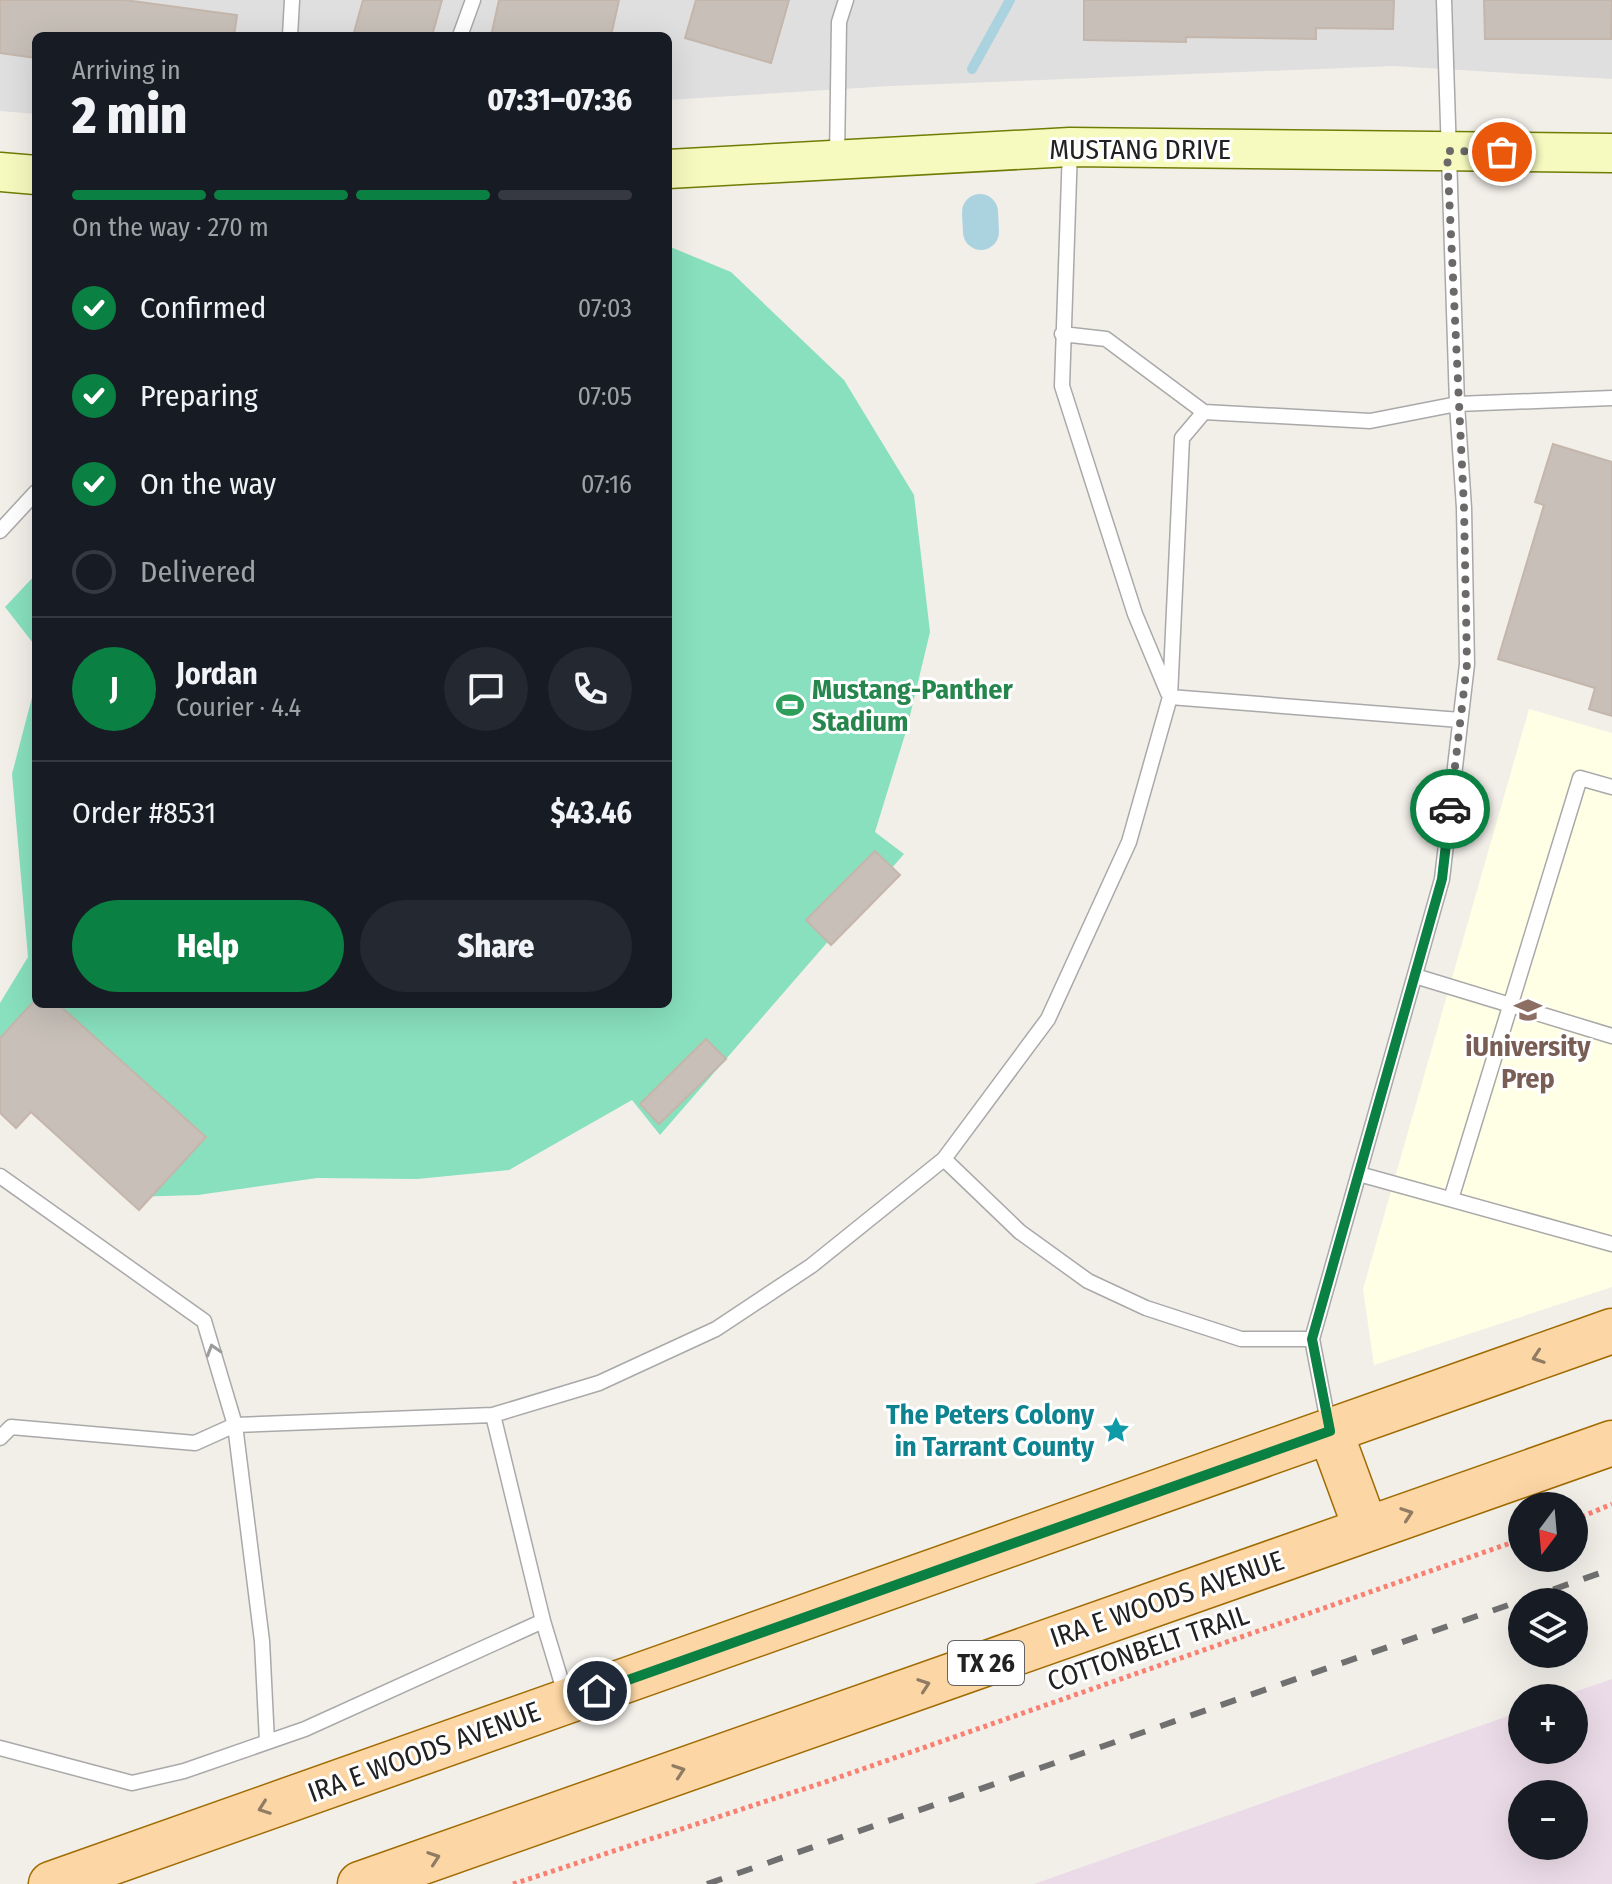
<!DOCTYPE html>
<html lang="en">
<head>
<meta charset="utf-8">
<style>
	:root { --surface:#171b24; --page:#242831; --text:#f1f3f6; --muted:#9ea1a6; --line:#363941; --accent:#0b8043 }
	body { margin:0; font-family:"Fira Sans Condensed",sans-serif; background:var(--page); color:var(--text); height:100vh; display:flex; flex-direction:column; font-size:30px; white-space:nowrap }
	* { box-sizing:border-box; margin:0 }
	p { font-size:26px; color:var(--muted) }
	.icon { flex:none; width:44px; height:44px; fill:none; stroke:currentColor; stroke-width:2; stroke-linecap:round; stroke-linejoin:round }
	.map { position:relative; flex:1; overflow:hidden }
	.drawer { position:absolute; left:32px; top:32px; width:640px; height:976px; display:flex; flex-direction:column; background:var(--surface); border-radius:12px; box-shadow:0 8px 32px #0002 }
	.drawer>* { flex:none }
	.needle { width:52px; rotate:196deg }
	.fabs { position:absolute; left:1508px; top:1492px; display:grid; gap:16px }
	.fabs a { display:grid; place-items:center; width:80px; height:80px; border-radius:50%; background:var(--surface); box-shadow:0 8px 32px #0002; font-size:40px }
	.pin { position:absolute; display:grid; place-items:center; width:68px; height:68px; color:#fff; margin:-34px; border:4px solid #fff; border-radius:50%; box-shadow:0 2px 8px #0007 }
	.courier { position:absolute; display:grid; place-items:center; width:80px; height:80px; margin:-40px; border:6px solid #0b8043; border-radius:50%; background:#fff; color:#222; box-shadow:0 2px 10px #0007 }
	.overview em { font-style:normal; font-weight:800 }
	.overview div { display:flex; flex-direction:column-reverse }
	.overview { display:flex; align-items:center; justify-content:space-between; height:136px; padding:0 40px }
	h1 { font-size:52px; font-weight:800; line-height:60px }
	.bar { display:grid; grid-template-columns:repeat(4,1fr); gap:12px 8px; align-content:center; height:96px; padding:0 40px }
	.bar i { height:10px; border-radius:6px; background:var(--line) }
	.bar .on { background:var(--accent) }
	.bar p { grid-column:span 4 }
	.line { display:flex; align-items:center; gap:20px; padding:0 40px; border-top:2px solid var(--line) }
	.line div { flex:1 }
	.round { display:grid; place-items:center; flex:none; width:84px; height:84px; border-radius:42px; background:var(--page) }
	ol { padding:0 40px; list-style:none }
	li { display:flex; align-items:center; gap:24px; height:88px }
	li p { margin-inline-start:auto }
	li .icon { padding:8px; border-radius:50%; background:var(--accent); color:#fff; stroke-width:4 }
	li:last-child { color:var(--muted) }
	li i { width:44px; height:44px; border:4px solid var(--line); border-radius:50% }
	.cta { display:flex; gap:16px; margin-top:auto; padding:16px 40px }
	.cta a { flex:1; height:92px; border-radius:48px; background:var(--accent); color:#fff; font-size:32px; font-weight:800; line-height:92px; text-align:center }
	.cta a+a { background:var(--page); color:var(--text) }
	.map>svg:first-child { display:block }
</style>
</head>
<body>
<div class="map">
<svg width="1612" height="1884" viewBox="0 0 1612 1884">
	<rect width="100%" height="100%" fill="#f2efe9"/>
	<path fill="#e0dfdf" d="M0,0h1612v79l-219,-13 -502,20 -223,14v-64h-632v78l-36,-3z"/>
	<path fill="#ebdbe8" fill-rule="evenodd" d="M1612,1679v205h-578l488,-173v39h52v-52h-17zM1522,1794h52v52h-52z"/>
	<path fill="#ffffe5" d="M1529,709l83,24v554l-238,78 -11,-76z"/>
	<path fill="#88e0be" d="M668,246l63,26 113,108 70,115 16,137 -23,96 -32,104 29,22 -244,281 -28,-35 -123,70 -92,9 -100,-1 -119,17 -69,2 -129,-122v-72l28,-46 -16,-183 24,-92v322h632z
		M36,574v73l-31,-40z"/>
	<g fill="none" stroke-linecap="round" stroke-linejoin="round">
		<path stroke="#aad3df" stroke-width="10" d="M972,69l38,-69"/>
		<path stroke="#aad3df" stroke-width="36" d="M980,212l1,20"/>
	</g>
	<path fill="#c7bfb8" stroke="#c4b6ab" stroke-width="2" d="M0,0h125l112,15 -3,21h-198v22l-36,-5z
		M363,0h79l-10,36h-79z
		M499,0h120l-8,36h-120z
		M696,0h93l-18,63 -86,-25z
		M1084,0h310l-1,29 -77,-1v11l-130,-2v5l-102,-2z
		M1484,0h128l-1,39h-126z
		M1553,444l59,18v254l-23,-7 6,-21 -97,-29 46,-154 -9,-3z
		M875,851l25,24 -69,70 -25,-25z
		M36,999v5h22l148,133 -67,73 -108,-98 -15,16 -16,-15v-75z
		M706,1039l20,20 -67,65 -19,-20z"/>
	<g fill="none" stroke-linecap="round" stroke-linejoin="round">
		<g stroke="#a9a9a9" stroke-width="17">
			<path id="service" d="M290,36l2,-36
				M460,36l13,-36
				M1070,148l-8,238 73,228 33,79
				M837,159l2,-137 7,-22
				M1062,334l44,5 98,73 166,9 87,-17 155,-6
				M0,531l36,-39
				M1170,697l290,23
				M1415,976l197,60
				M944,1159l76,73 68,49 58,27 95,31h71
				M1359,1174l253,70
				M0,1176l204,145 31,104 27,216 5,101
				M1451,1199l129,-421 32,9
				M493,1415l50,206
				M1329,1427l-17,-88 130,-460 25,-215 -3,-156 -7,-104 -13,-404
				M0,1438l11,-11 184,16 40,-18 258,-10 106,-32 117,-54 95,-63 133,-107 104,-140 81,-177 41,-145 12,-259 22,-26
				M0,1748l132,35 52,-12 121,-42 238,-108 23,76"/>
		</g>
		<g stroke="#707d05" stroke-width="41">
			<path id="secondary" d="M668,169l402,-22 542,6
				M0,172l36,3"/>
		</g>
		<g stroke="#a06b00" stroke-width="47">
			<path id="primary" d="M1330,1431l36,98
				M51,1884l1561,-553
				M360,1884l1252,-441"/>
		</g>
		<path stroke="#fa8072" stroke-width="5" stroke-dasharray="4 4" stroke-linecap="butt" d="M1574,1520l38,-16
			M513,1884l318,-104 691,-241"/>
		<use href="#service" stroke="#fff" stroke-width="14"/>
		<use href="#secondary" stroke="#f7fabf" stroke-width="38"/>
		<use href="#primary" stroke="#fcd6a4" stroke-width="44"/>
		<path stroke="#707070" stroke-width="6" stroke-dasharray="16 16" stroke-linecap="butt" d="M707,1884l905,-315"/>
	</g>
	<defs><path id="oneway-chevron" d="M-2-3.5L2.5 0L-2 3.5" fill="none" stroke-width="1.6" stroke-linecap="round" stroke-linejoin="round" transform="scale(2)"/></defs>
	<use stroke="#9c9c9c" href="#oneway-chevron" transform="translate(213 1350) rotate(-107)"/>
	<g stroke="#8f7c63">
		<use href="#oneway-chevron" transform="translate(1538 1357) rotate(161)"/>
		<use href="#oneway-chevron" transform="translate(1407 1514) rotate(-19)"/>
		<use href="#oneway-chevron" transform="translate(924 1685) rotate(-19)"/>
		<use href="#oneway-chevron" transform="translate(679 1771) rotate(-19)"/>
		<use href="#oneway-chevron" transform="translate(264 1808) rotate(160)"/>
		<use href="#oneway-chevron" transform="translate(434 1858) rotate(-19)"/>
	</g>
	<g fill="none" stroke-linecap="round" stroke-linejoin="round">
		<path stroke="#6b6a68" stroke-width="8" stroke-dasharray="0 14.4" d="M1450,809l17,-145 -3,-156 -17,-357 55,1"/>
		<path stroke="#0b8043" stroke-width="10" d="M597,1691l733,-260 -18,-92 130,-460 8,-70"/>
	</g>
	<defs>
		<g id="stadium-bare" transform="scale(2.16)"><path d="M0-5a6.5 5 0 1 0 0 10a6.5 5 0 1 0 0-10ZM-3.5-1.8h7v3.6h-7Z" fill="#2e9e5b" stroke="#fff" stroke-width="2.5" paint-order="stroke"/></g>
		<g id="school-bare" transform="scale(2.16)"><path d="M0-5L7-2L0 1L-7-2ZM-4 1L0 2.5L4 1V4Q0 6-4 4Z" fill="#8d6e63" stroke="#fff" stroke-width="2.5" paint-order="stroke"/></g>
		<g id="sight-bare" transform="scale(2.16)"><path d="M0-6L1.8-2.2L6-1.7L2.9 1.2L3.7 5.4L0 3.3L-3.7 5.4L-2.9 1.2L-6-1.7L-1.8-2.2Z" fill="#0f9aa8" stroke="#fff" stroke-width="2.5" paint-order="stroke"/></g>
	</defs>
	<g fill-rule="evenodd">
		<use href="#stadium-bare" x="790" y="705"/>
		<use href="#school-bare" x="1528" y="1010"/>
		<use href="#sight-bare" x="1116" y="1430"/>
	</g>
	<g text-anchor="middle" dominant-baseline="central" stroke-width="6" stroke-linejoin="round" paint-order="stroke">
		<rect fill="#fff" stroke="#646464" stroke-width="2" x="948" y="1641" width="76" height="44" rx="6"/>
		<g font-size="26" font-weight="bold" fill="#222">
			<text x="986" y="1663">TX 26</text>
		</g>
		<g font-size="28" fill="#222" stroke="#fff">
			<text x="1140" y="149">MUSTANG DRIVE</text>
			<text transform="translate(1167 1599) rotate(-19)">IRA E WOODS AVENUE</text>
			<text transform="translate(1148 1648) rotate(-19)">COTTONBELT TRAIL</text>
			<text transform="translate(424 1752) rotate(-20)">IRA E WOODS AVENUE</text>
		</g>
		<g font-size="28" font-weight="bold" fill="#27864d" stroke="#fff" text-anchor="start">
			<text x="812" y="689">Mustang-Panther<tspan x="812" dy="32">Stadium</tspan></text>
		</g>
		<g font-size="28" font-weight="bold" fill="#785e54" stroke="#fff">
			<text x="1528" y="1046">iUniversity<tspan x="1528" dy="32">Prep</tspan></text>
		</g>
		<g font-size="28" font-weight="bold" fill="#0d838f" stroke="#fff" text-anchor="end">
			<text x="1094" y="1414">The Peters Colony<tspan x="1094" dy="32">in Tarrant County</tspan></text>
		</g>
	</g>
</svg>
<div class="fabs">
<a><svg class="needle" viewBox="-14 -14 28 28"><path d="M0-13l5 13h-10z" fill="#e53935"/><path d="M0 13l5-13h-10z" fill="#9ea1a6"/></svg></a>
<a><svg class="icon" aria-label="layers" viewBox="0 0 24 24"><path d="M12 4l9 5-9 5-9-5zM3 14l9 5 9-5"/></svg></a>
<a>+</a>
<a>−</a>
</div>
<div class="pin" style="left:1502px;top:152px;background:#ea580c"><svg class="icon" aria-label="bag" viewBox="0 0 24 24"><path d="M5 8h14l-1 12H6zM9 8a3 3 0 0 1 6 0"/></svg></div>
<div class="pin" style="left:597px;top:1691px;background:#1f2937"><svg class="icon" aria-label="home" viewBox="0 0 24 24"><path d="M3 11l9-7 9 7M6 9v11h12V9"/></svg></div>
<div class="courier" style="left:1450px;top:809px"><svg class="icon" aria-label="car" viewBox="0 0 24 24"><path d="M5 17H2v-5l4-1 3-4h7l3 4 3 1v5h-3M9 17h6M6 11h13"/><circle cx="7" cy="17" r="2"/><circle cx="17" cy="17" r="2"/></svg></div>
<section class="drawer">
<div class="overview"><div><h1>2 min</h1><p>Arriving in</p></div><em>07:31–07:36</em></div>
<div class="bar"><i class="on"></i><i class="on"></i><i class="on"></i><i></i><p>On the way · 270 m</p></div>
<ol>
<li><svg class="icon" aria-label="check" viewBox="0 0 24 24"><path d="M5 12l5 5 9-10"/></svg>Confirmed<p>07:03</p></li>
<li><svg class="icon" aria-label="check" viewBox="0 0 24 24"><path d="M5 12l5 5 9-10"/></svg>Preparing<p>07:05</p></li>
<li><svg class="icon" aria-label="check" viewBox="0 0 24 24"><path d="M5 12l5 5 9-10"/></svg>On the way<p>07:16</p></li>
<li><i></i>Delivered</li>
</ol>
<div class="line" style="height:144px"><b class="round" style="background:var(--accent);color:#fff">J</b><div><b>Jordan</b><p>Courier · 4.4</p></div><a class="round"><svg class="icon" aria-label="chat" viewBox="0 0 24 24"><path d="M4 5h16v11H9l-5 4z"/></svg></a><a class="round"><svg class="icon" aria-label="phone" viewBox="0 0 24 24"><path d="M5 4h4l2 5-3 2q2 4 5 5l2-3 5 2v4C11 20 4 13 5 4z"/></svg></a></div>
<div class="line" style="height:104px"><div>Order #8531</div><b>$43.46</b></div>
<div class="cta"><a>Help</a><a>Share</a></div>
</section>
</div>
</body>
</html>
